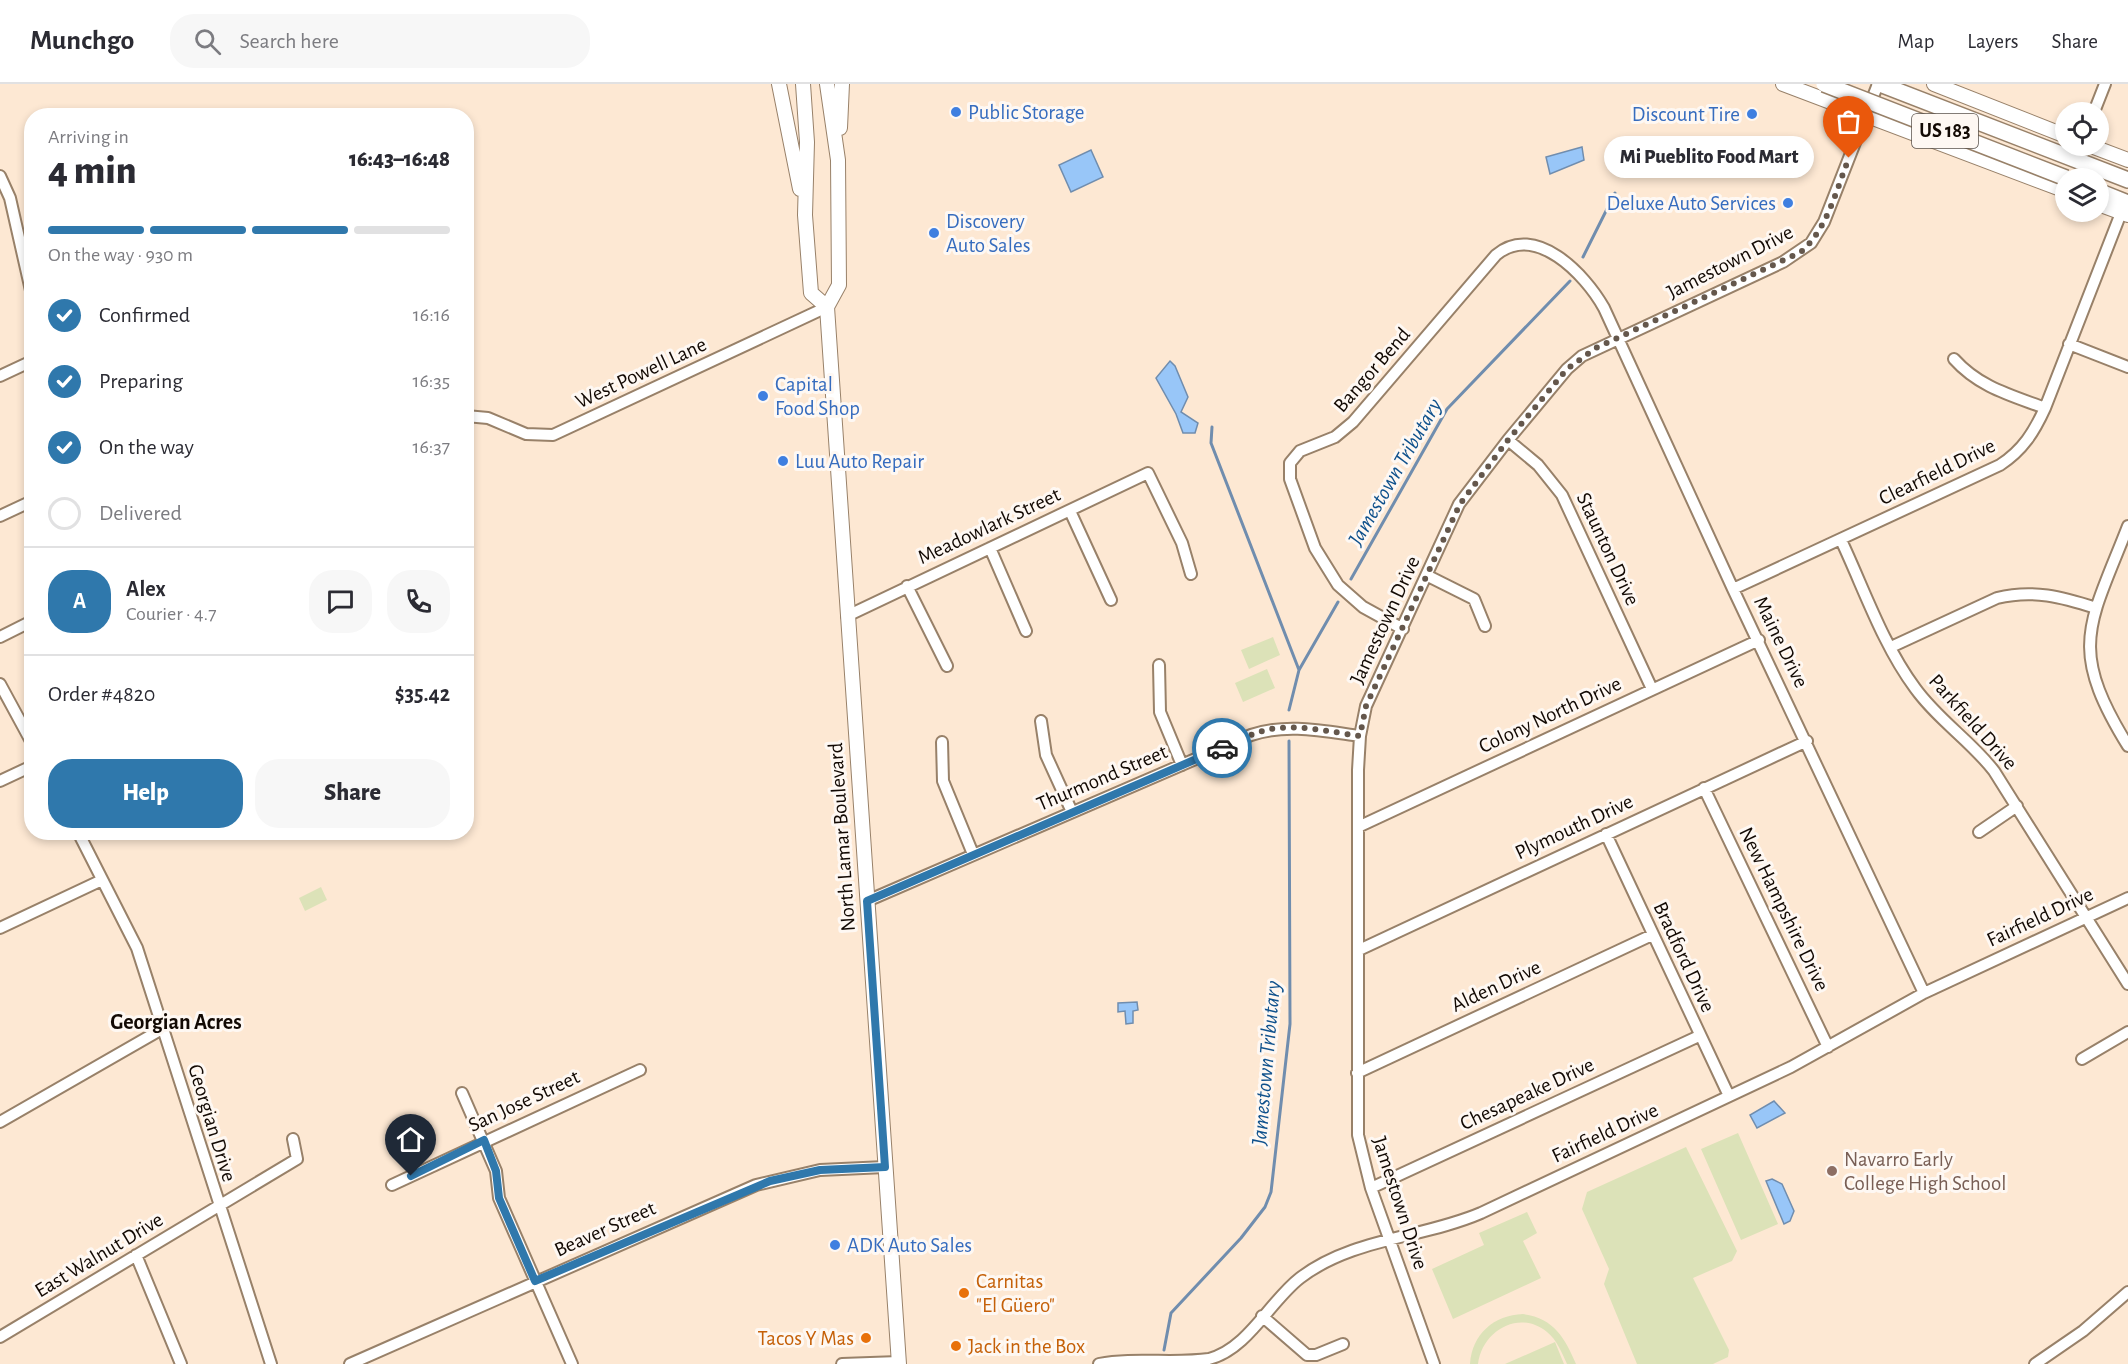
<!DOCTYPE html>
<html lang="en">
<head>
<meta charset="utf-8">
<style>
	:root { --surface:#fff; --page:#f7f7f7; --text:#2b2b33; --muted:#7c7c81; --line:#e1e1e2; --accent:#2f78ac }
	body { margin:0; font-family:"Alegreya Sans",sans-serif; background:var(--page); color:var(--text); height:100vh; display:flex; flex-direction:column; font-size:22px; white-space:nowrap }
	* { box-sizing:border-box; margin:0 }
	p { font-size:20px; color:var(--muted) }
	.icon { flex:none; width:33px; height:33px; fill:none; stroke:currentColor; stroke-width:2; stroke-linecap:round; stroke-linejoin:round }
	.map { position:relative; flex:1; overflow:hidden }
	.side { position:absolute; left:24px; top:24px; width:450px; height:732px; display:flex; flex-direction:column; background:var(--surface); border-radius:24px; box-shadow:0 3px 9px #0003 }
	.side>* { flex:none }
	.controls { position:absolute; left:2055px; top:18px; display:grid; gap:12px }
	.controls a { display:grid; place-items:center; width:54px; height:54px; border-radius:50%; background:var(--surface); box-shadow:0 3px 9px #0003; font-size:30px }
	.pin { position:absolute; display:grid; place-items:center; width:51px; height:51px; color:#fff; margin:-62px -26px; border-radius:50% 50% 50% 0; rotate:-45deg; box-shadow:0 0 6px #0007 }
	.pin .icon { rotate:45deg }
	.courier { position:absolute; display:grid; place-items:center; width:60px; height:60px; margin:-30px; border:4px solid #2f78ac; border-radius:50%; background:#fff; color:#222; box-shadow:0 2px 8px #0007 }
	.bubble { position:absolute; height:42px; border-radius:21px; background:var(--surface); box-shadow:0 3px 9px #0003; font-size:20px; font-weight:800; line-height:42px; text-align:center }
	.overview em { font-style:normal; font-weight:800 }
	.overview div { display:flex; flex-direction:column-reverse }
	.overview { display:flex; align-items:center; justify-content:space-between; height:102px; padding:0 24px }
	h1 { font-size:39px; font-weight:800; line-height:45px }
	.bar { display:grid; grid-template-columns:repeat(4,1fr); gap:9px 6px; align-content:center; height:72px; padding:0 24px }
	.bar i { height:8px; border-radius:4px; background:var(--line) }
	.bar .active { background:var(--accent) }
	.bar p { grid-column:span 4 }
	.line { display:flex; align-items:center; gap:15px; padding:0 24px; border-top:2px solid var(--line) }
	.line div { flex:1 }
	.round { display:grid; place-items:center; flex:none; width:63px; height:63px; border-radius:24px; background:var(--page) }
	ol { padding:0 24px; list-style:none }
	li { display:flex; align-items:center; gap:18px; height:66px }
	li p { margin-inline-start:auto }
	li .icon { padding:6px; border-radius:50%; background:var(--accent); color:#fff; stroke-width:4 }
	li:last-child { color:var(--muted) }
	li i { width:33px; height:33px; border:3px solid var(--line); border-radius:50% }
	.cta { display:flex; gap:12px; margin-top:auto; padding:12px 24px }
	.cta a { flex:1; height:69px; border-radius:24px; background:var(--accent); color:#fff; font-size:24px; font-weight:800; line-height:69px; text-align:center }
	.cta a+a { background:var(--page); color:var(--text) }
	header { display:flex; align-items:center; gap:36px; box-sizing:border-box; height:84px; padding:0 30px; background:var(--surface); border-bottom:2px solid var(--line) }
	header strong { font-size:28px }
	nav { display:flex; gap:33px; margin-inline-start:auto; font-size:21px }
	.search { width:420px; height:54px; background:var(--page); display:flex; align-items:center; gap:15px; box-sizing:border-box; padding:0 21px; border-radius:24px; color:var(--muted); font-size:22px }
	.map>svg:first-child { display:block }
</style>
</head>
<body>
<header>
<strong>Munchgo</strong>
<div class="search"><svg class="icon" aria-label="search" viewBox="0 0 24 24"><circle cx="10" cy="10" r="6"/><path d="M15 15l6 6"/></svg>Search here</div>
<nav><a>Map</a><a>Layers</a><a>Share</a></nav>
</header>
<div class="map">
<svg width="2128" height="1280" viewBox="0 0 2128 1280">
	<rect width="100%" height="100%" fill="#fde8d3"/>
	<path fill="#dce2b8" d="M1273,553l7,18 -31,14 -8,-19z
		M1267,585l8,19 -32,14 -8,-19z
		M321,803l6,13 -22,11 -6,-13z
		M1738,1049l40,91 -37,16 -40,-91z
		M1686,1063l51,104 -5,10 -39,17 36,72 -1,7 -15,7h-76l-33,-80 5,-15 -27,-60 5,-17z
		M1527,1128l10,21 -14,8 18,37 -88,41 -21,-50 52,-24 -5,-12z
		M1523,1230c31,4 42,24 53,50h-9c-5,-11 -10,-24 -20,-32 -28,-23 -65,-1 -69,32h-8c2,-30 24,-49 53,-50z
		M1555,1258l9,22h-59z"/>
	<path fill="#98c6f8" stroke="#708dae" stroke-width="1.5" d="M1582,63l2,13 -34,14 -4,-17z
		M1091,66l12,27 -32,15 -12,-27z
		M1170,277l5,5 13,31 -7,15 17,11 -3,10h-12l-7,-19 -20,-36z
		M1137,918l1,8 -5,1v12l-7,1 -1,-13 -7,1v-9z
		M1774,1017l11,12 -28,15 -7,-13z
		M1772,1095l10,5 12,27 -4,10 -6,3 -18,-43z"/>
	<g fill="none" stroke-linecap="round" stroke-linejoin="round">
		<path stroke="#708dae" stroke-width="3" d="M1583,173l32,-64
			M1212,343l-1,16 88,227
			M1351,495l96,-170 123,-128
			M1289,626l10,-40 39,-68
			M1164,1266l7,-37 70,-75 24,-31 6,-15 19,-168 -1,-283"/>
		<g stroke="#988169" stroke-width="14">
			<path id="minor" d="M2094,28l11,-28
				M0,92l10,22 22,97
				M2069,260l59,23
				M1954,275c25,28 56,36 91,49
				M0,292l32,-15
				M466,332l22,2 38,16 27,1 274,-128
				M1508,356l30,25 24,30 90,194
				M1070,427l41,89
				M0,432l32,-15
				M2128,442c-39,100 -61,121 0,220
				M1841,456c23,49 42,105 74,148 23,32 56,53 79,83l134,213
				M990,464l36,83
				M1428,492l46,23 11,27
				M907,502l40,80
				M1733,505l267,-124c23,-15 34,-33 45,-57l76,-195
				M847,532l301,-143 34,70 9,31
				M1403,545l-40,-22 -25,-22 -23,-37 -25,-69v-16l10,-12 35,-14 18,-15 143,-167c39,-33 89,19 108,53l129,281 191,404
				M0,553l32,-16
				M1891,563l106,-49c36,-9 65,-1 99,10
				M1159,581l1,47 22,53
				M0,600l32,59
				M1041,637l5,34 26,57
				M942,658l1,39 30,73
				M0,697l32,-15
				M1704,704l124,259
				M1358,743l401,-187
				M78,748l59,116 134,416
				M1979,748l38,-26
				M1606,750l123,262
				M867,817l384,-166c36,-12 72,-4 109,1
				M0,844l102,-48
				M1359,866l448,-209
				M2082,975l46,-27
				M1357,989l295,-138
				M462,1009l34,78 3,27 73,166
				M0,1038l162,-93
				M392,1101l248,-115
				M1371,1104l328,-152
				M136,1171l45,109
				M1262,1232l45,39h9l27,-11
				M0,1253l297,-178 -4,-20
				M350,1280l406,-179 64,-15 65,-3
				M842,1280l57,-2
				M1099,1280c35,-7 74,0 110,-5 39,-10 61,-58 91,-81 52,-40 123,-40 181,-65l310,-146 133,-74 204,-95
				M1434,1280l-63,-176 -13,-53v-365l2,-34 6,-30 93,-202 49,-64 59,-71 15,-13 201,-94 28,-19 13,-21 54,-138
				M2035,1280l48,-33 45,-39"/>
		</g>
		<g stroke="#988169" stroke-width="16">
			<path id="major" d="M779,0l21,105
				M803,0l4,58 -2,73 6,78 16,14
				M827,0l11,76 1,125 -12,22 72,1057
				M1783,0l283,107
				M1934,0l132,52
				M840,44l2,-44
				M2091,62l37,14
				M2098,120l30,11"/>
		</g>
		<g stroke="#988169" stroke-width="18">
			<path id="highway" d="M1880,0l248,96
				M2098,107l30,12"/>
		</g>
		<use href="#minor" stroke="#fff" stroke-width="10"/>
		<use href="#major" stroke="#fff" stroke-width="14"/>
		<use href="#highway" stroke="#fff" stroke-width="15"/>
		<g stroke="#988169" stroke-width="18" stroke-linecap="butt">
			<path id="highway-bridge" d="M1824,0l242,94"/>
		</g>
		<use href="#highway-bridge" stroke="#fff" stroke-width="15"/>
	</g>
	<g fill="none" stroke-linecap="round" stroke-linejoin="round">
		<path stroke="#64574c" stroke-width="6" stroke-dasharray="0 10.8" d="M1222,664c14,-7 29,-14 44,-18 30,-7 64,2 94,6l6,-30 94,-202 48,-64 59,-71 29,-21 205,-96c27,-24 35,-62 48,-94"/>
		<path stroke="#2f78ac" stroke-width="8" d="M411,1092l73,-36 12,31 3,27 36,83 235,-100 50,-11 65,-3 -18,-266 355,-153"/>
	</g>
	<g fill="#3f7fe0" stroke="#fef8f3" stroke-width="2">
		<circle cx="956" cy="28" r="6"/>
		<circle cx="1752" cy="30" r="6"/>
		<circle cx="1788" cy="119" r="6"/>
		<circle cx="934" cy="149" r="6"/>
		<circle cx="763" cy="312" r="6"/>
		<circle cx="783" cy="377" r="6"/>
		<circle cx="835" cy="1161" r="6"/>
	</g>
	<circle fill="#8d6e63" stroke="#fef8f3" stroke-width="2" cx="1832" cy="1087" r="6"/>
	<g fill="#e8710a" stroke="#fef8f3" stroke-width="2">
		<circle cx="964" cy="1209" r="6"/>
		<circle cx="866" cy="1254" r="6"/>
		<circle cx="956" cy="1262" r="6"/>
	</g>
	<g text-anchor="middle" dominant-baseline="central" stroke-width="6" stroke-linejoin="round" paint-order="stroke">
		<rect fill="#fef8f3" stroke="#59514b" stroke-width="1.5" x="1912" y="30" width="66" height="34" rx="4.5"/>
		<g font-size="20" font-weight="bold" fill="#120903">
			<text x="1945" y="47">US 183</text>
		</g>
		<g font-size="21" fill="#366cbe" stroke="#fef8f3" text-anchor="start">
			<text x="968" y="28">Public Storage</text>
			<text x="1740" y="30" text-anchor="end">Discount Tire</text>
			<text x="1776" y="119" text-anchor="end">Deluxe Auto Services</text>
			<text x="946" y="137">Discovery<tspan x="946" dy="24">Auto Sales</tspan></text>
			<text x="775" y="300">Capital<tspan x="775" dy="24">Food Shop</tspan></text>
			<text x="795" y="377">Luu Auto Repair</text>
			<text x="847" y="1161">ADK Auto Sales</text>
		</g>
		<g font-size="21" fill="#120903" stroke="#fef8f3">
			<text transform="translate(1730 178) rotate(-27)">Jamestown Drive</text>
			<text transform="translate(1372 286) rotate(-49)">Bangor Bend</text>
			<text transform="translate(641 289) rotate(-25)">West Powell Lane</text>
			<text transform="translate(1937 388) rotate(-26)">Clearfield Drive</text>
			<text transform="translate(989 442) rotate(-25)">Meadowlark Street</text>
			<text transform="translate(1608 465) rotate(65)">Staunton Drive</text>
			<text transform="translate(1385 536) rotate(-65)">Jamestown Drive</text>
			<text transform="translate(1781 558) rotate(64)">Maine Drive</text>
			<text transform="translate(1550 631) rotate(-25)">Colony North Drive</text>
			<text transform="translate(1973 638) rotate(48)">Parkfield Drive</text>
			<text transform="translate(1102 694) rotate(-23)">Thurmond Street</text>
			<text transform="translate(1574 743) rotate(-25)">Plymouth Drive</text>
			<text transform="translate(842 753) rotate(-94)">North Lamar Boulevard</text>
			<text transform="translate(1784 825) rotate(64)">New Hampshire Drive</text>
			<text transform="translate(2040 833) rotate(-25)">Fairfield Drive</text>
			<text transform="translate(1684 873) rotate(65)">Bradford Drive</text>
			<text transform="translate(1496 902) rotate(-25)">Alden Drive</text>
			<text transform="translate(1527 1010) rotate(-25)">Chesapeake Drive</text>
			<text transform="translate(524 1017) rotate(-25)">San Jose Street</text>
			<text transform="translate(212 1039) rotate(73)">Georgian Drive</text>
			<text transform="translate(1605 1049) rotate(-25)">Fairfield Drive</text>
			<text transform="translate(1400 1119) rotate(72)">Jamestown Drive</text>
			<text transform="translate(605 1145) rotate(-24)">Beaver Street</text>
			<text transform="translate(99 1171) rotate(-31)">East Walnut Drive</text>
		</g>
		<g font-size="21" fill="#785e54" stroke="#fef8f3" text-anchor="start">
			<text x="1844" y="1075">Navarro Early<tspan x="1844" dy="24">College High School</tspan></text>
		</g>
		<g font-size="21" fill="#c56008" stroke="#fef8f3" text-anchor="start">
			<text x="976" y="1197">Carnitas<tspan x="976" dy="24">"El Güero"</tspan></text>
			<text x="854" y="1254" text-anchor="end">Tacos Y Mas</text>
			<text x="968" y="1262">Jack in the Box</text>
		</g>
		<g font-size="22" font-style="italic" fill="#0f518c" stroke="#fef8f3">
			<text transform="translate(1395 388) rotate(-60)">Jamestown Tributary</text>
			<text transform="translate(1266 979) rotate(-85)">Jamestown Tributary</text>
		</g>
		<g font-size="22" font-weight="bold" fill="#120903" stroke="#fef8f3">
			<text x="176" y="938">Georgian Acres</text>
		</g>
	</g>
</svg>
<div class="controls">
<a><svg class="icon" aria-label="locate" viewBox="0 0 24 24"><circle cx="12" cy="12" r="6"/><path d="M12 2v4M12 18v4M2 12h4M18 12h4"/></svg></a>
<a><svg class="icon" aria-label="layers" viewBox="0 0 24 24"><path d="M12 4l9 5-9 5-9-5zM3 14l9 5 9-5"/></svg></a>
</div>
<div class="pin" style="left:1849px;top:74px;background:#ea580c"><svg class="icon" aria-label="bag" viewBox="0 0 24 24"><path d="M5 8h14l-1 12H6zM9 8a3 3 0 0 1 6 0"/></svg></div>
<div class="pin" style="left:411px;top:1092px;background:#1f2937"><svg class="icon" aria-label="home" viewBox="0 0 24 24"><path d="M3 11l9-7 9 7M6 9v11h12V9"/></svg></div>
<div class="courier" style="left:1222px;top:664px"><svg class="icon" aria-label="car" viewBox="0 0 24 24"><path d="M5 17H2v-5l4-1 3-4h7l3 4 3 1v5h-3M9 17h6M6 11h13"/><circle cx="7" cy="17" r="2"/><circle cx="17" cy="17" r="2"/></svg></div>
<div class="bubble" style="left:1604px;top:52px;width:210px">Mi Pueblito Food Mart</div>
<section class="side">
<div class="overview"><div><h1>4 min</h1><p>Arriving in</p></div><em>16:43–16:48</em></div>
<div class="bar"><i class="active"></i><i class="active"></i><i class="active"></i><i></i><p>On the way · 930 m</p></div>
<ol>
<li><svg class="icon" aria-label="check" viewBox="0 0 24 24"><path d="M5 12l5 5 9-10"/></svg>Confirmed<p>16:16</p></li>
<li><svg class="icon" aria-label="check" viewBox="0 0 24 24"><path d="M5 12l5 5 9-10"/></svg>Preparing<p>16:35</p></li>
<li><svg class="icon" aria-label="check" viewBox="0 0 24 24"><path d="M5 12l5 5 9-10"/></svg>On the way<p>16:37</p></li>
<li><i></i>Delivered</li>
</ol>
<div class="line" style="height:108px"><b class="round" style="background:var(--accent);color:#fff">A</b><div><b>Alex</b><p>Courier · 4.7</p></div><a class="round"><svg class="icon" aria-label="chat" viewBox="0 0 24 24"><path d="M4 5h16v11H9l-5 4z"/></svg></a><a class="round"><svg class="icon" aria-label="phone" viewBox="0 0 24 24"><path d="M5 4h4l2 5-3 2q2 4 5 5l2-3 5 2v4C11 20 4 13 5 4z"/></svg></a></div>
<div class="line" style="height:78px"><div>Order #4820</div><b>$35.42</b></div>
<div class="cta"><a>Help</a><a>Share</a></div>
</section>
</div>
</body>
</html>
